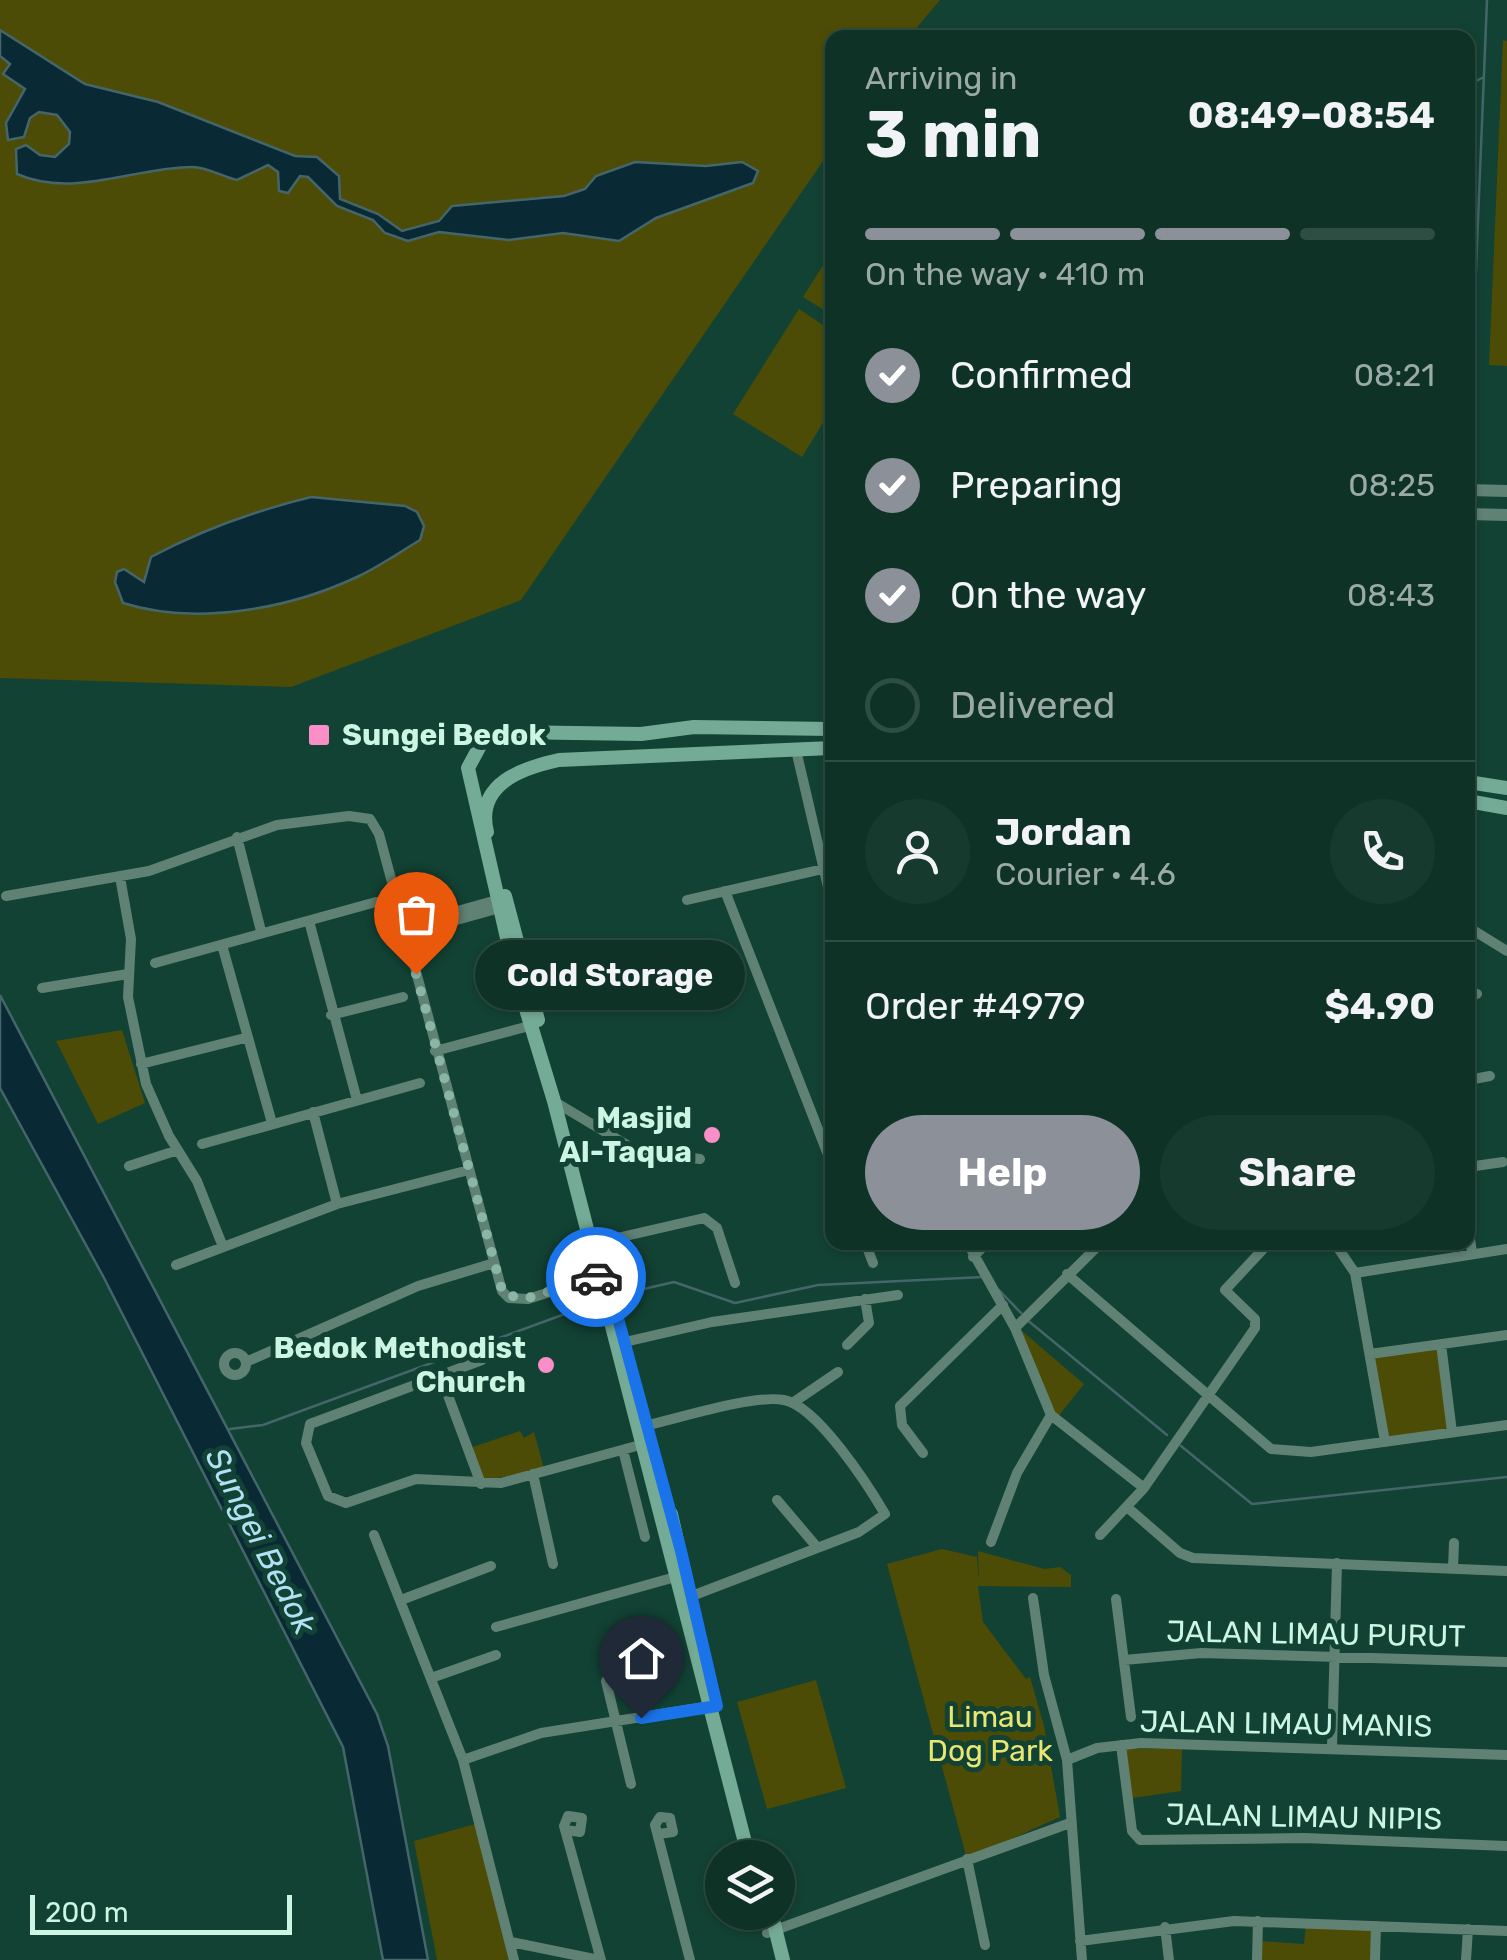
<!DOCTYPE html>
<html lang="en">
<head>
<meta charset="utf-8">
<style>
	:root { --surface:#0e3226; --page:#173a2e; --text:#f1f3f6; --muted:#9baaa7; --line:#2e4d43; --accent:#8c9099 }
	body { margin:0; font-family:Rubik,sans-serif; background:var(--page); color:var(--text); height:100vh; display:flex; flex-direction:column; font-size:38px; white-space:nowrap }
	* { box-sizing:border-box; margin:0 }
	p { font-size:32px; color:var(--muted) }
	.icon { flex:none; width:55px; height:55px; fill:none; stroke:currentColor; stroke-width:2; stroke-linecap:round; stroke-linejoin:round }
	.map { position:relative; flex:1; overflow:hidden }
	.side { position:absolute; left:825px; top:30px; width:650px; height:1220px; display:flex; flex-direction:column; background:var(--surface); border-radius:20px; box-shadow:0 2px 8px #0004,0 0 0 2px var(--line) }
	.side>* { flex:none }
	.fabs { position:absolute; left:705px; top:1840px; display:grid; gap:20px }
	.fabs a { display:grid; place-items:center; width:90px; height:90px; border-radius:50%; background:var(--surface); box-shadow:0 2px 8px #0004,0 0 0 2px var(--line); font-size:50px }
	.scale { position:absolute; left:30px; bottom:25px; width:262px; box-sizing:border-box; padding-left:10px; border:5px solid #ccf5e4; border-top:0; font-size:28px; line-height:35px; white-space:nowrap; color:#ccf5e4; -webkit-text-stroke:8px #124233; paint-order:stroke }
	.pin { position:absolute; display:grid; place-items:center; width:85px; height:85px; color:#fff; margin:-102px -42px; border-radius:50% 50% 50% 0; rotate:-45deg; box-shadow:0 0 10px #0007 }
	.pin .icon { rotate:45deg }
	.courier { position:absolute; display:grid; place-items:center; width:100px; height:100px; margin:-50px; border:8px solid #1a73e8; border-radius:50%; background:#fff; color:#222; box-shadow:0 2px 12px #0007 }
	.bubble { position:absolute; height:70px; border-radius:35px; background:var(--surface); box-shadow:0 2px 8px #0004,0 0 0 2px var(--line); font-size:32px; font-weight:700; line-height:70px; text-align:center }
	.summary em { font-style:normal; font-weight:700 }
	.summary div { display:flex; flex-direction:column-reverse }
	.summary { display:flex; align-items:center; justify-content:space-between; height:170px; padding:0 40px }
	h1 { font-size:65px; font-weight:700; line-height:75px }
	.bar { display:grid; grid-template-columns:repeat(4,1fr); gap:15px 10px; align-content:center; height:120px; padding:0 40px }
	.bar i { height:12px; border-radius:8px; background:var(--line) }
	.bar .active { background:var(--accent) }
	.bar p { grid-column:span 4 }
	.line { display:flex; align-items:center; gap:25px; padding:0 40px; border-top:2px solid var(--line) }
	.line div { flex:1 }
	.round { display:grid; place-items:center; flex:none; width:105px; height:105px; border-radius:52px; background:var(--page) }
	ol { padding:0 40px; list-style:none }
	li { display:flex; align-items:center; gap:30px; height:110px }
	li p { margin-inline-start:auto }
	li .icon { padding:10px; border-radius:50%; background:var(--accent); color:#fff; stroke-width:4 }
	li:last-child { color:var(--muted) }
	li i { width:55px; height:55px; border:5px solid var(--line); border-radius:50% }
	.primary-button { display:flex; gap:20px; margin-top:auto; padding:20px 40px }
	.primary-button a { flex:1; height:115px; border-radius:60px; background:var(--accent); color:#fff; font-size:40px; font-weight:700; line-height:115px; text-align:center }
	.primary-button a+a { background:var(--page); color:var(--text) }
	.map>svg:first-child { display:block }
</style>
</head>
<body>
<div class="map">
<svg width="1507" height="1960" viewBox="0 0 1507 1960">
	<rect width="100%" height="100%" fill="#124233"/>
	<path fill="#4d4c07" d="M0,0h940l-31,37 -77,1v110l-311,452 -230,87 -291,-9z
		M1503,40l4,1v325l-18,-1z
		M827,259l5,4v52l-29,-18z
		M799,309l33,22v77l-30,49 -69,-43z
		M122,1030l23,73 -47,21 -42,-83z
		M1022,1331l62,53 -27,34 -38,-83z
		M1439,1348l11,80 -69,10 -8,-80z
		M520,1431l4,7 10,-6 10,37 -62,12 -12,-33z
		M942,1549l35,8 2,25 -1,-31 66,18 16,-2 11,8v12l-93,-1 5,36 43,57 4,-2 14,49 16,91 -93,42 -80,-295z
		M816,1680l30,108 -79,21 -30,-107z
		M1182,1748l-1,43 -49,7 -6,-49z
		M479,1823l35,137h-77l-23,-119z
		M1306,1924l68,3v33h-116l1,-19 45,3z"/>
	<path fill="#092935" stroke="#44666a" stroke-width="2.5" d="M0,30l85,54 73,18 137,54 22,1 22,19 1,23 38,15 24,17 37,-10 13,-15 112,-10 21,-7 11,-13 39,-14 71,4 36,-4 16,9 -5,12 -97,35 -37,23 -56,-8 -54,7 -70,-8 -31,9 -23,-8 -12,-13 -36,-14 -29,-29 -8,-1 -12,17 -9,-2 -1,-19 -10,-7 -31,15c-13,-3 -31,-13 -44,-13 -59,0 -119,32 -176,7l-1,-25 10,-4 14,10 15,2 14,-13 1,-12 -13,-17 -18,-3 -9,6 -6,19 -16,3 -2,-17 19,-34 -22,-15 7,-10 -10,-8z
		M311,497l94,9 12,6 7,14 -4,14c-20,12 -40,26 -61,36 -69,33 -163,50 -236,27l-8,-21 2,-10 7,-3 20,13 7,-25c51,-27 103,-46 160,-60z
		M630,975l5,30 -14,3 -6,-30z
		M0,995l377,719 11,32 40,214h-45l-40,-213 -240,-471 -103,-188z"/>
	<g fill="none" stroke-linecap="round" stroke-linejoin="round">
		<path stroke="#44666a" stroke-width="2.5" d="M1468,85l16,-8
			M1472,368l15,-368
			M1468,462l2,-53
			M999,1290l22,23
			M622,1294l52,-12 61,21 83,-18 165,-8
			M1026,1319l141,116
			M230,1429l33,-4 329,-121
			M1181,1446l71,58 255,-27"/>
		<path stroke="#608275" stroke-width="10" d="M796,750l36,154
			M237,837l24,94
			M120,877l11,62 -3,58 18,87 23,52 28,45 26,66
			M725,891l107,274
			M6,896l143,-25 128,-46 72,-9 21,3 9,15 123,457 7,7 19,1 78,-25
			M687,900l136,-31
			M309,921l48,179
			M404,926l100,-28
			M1468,927l39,24
			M406,934l101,-28
			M222,945l50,178
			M155,963l221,-61
			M42,988l86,-14
			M1468,995l9,-1
			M331,1015l72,-18
			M435,1051l98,-26
			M141,1064l104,-26
			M1468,1080l22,-4
			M555,1102l82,49 63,8
			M313,1112l24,92
			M202,1144l218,-61
			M129,1166l49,-16
			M1468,1167l35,-5
			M1468,1225l4,28
			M865,1242l8,21
			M967,1242l48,86 36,87 93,73
			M1334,1242l21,31 30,169
			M591,1244l113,-26 13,10 18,55
			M973,1257l15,-15
			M176,1265l161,-61 132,-34
			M1355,1273l152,-24
			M1067,1274l204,175 40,3 196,-27
			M1015,1328l87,-86
			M616,1344l96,-22 186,-27
			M1441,1344l11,88
			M847,1345l22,-22 -4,-24
			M224 1364a11 11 0 1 1 22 0a11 11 0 1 1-22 0Z
			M1370,1354l137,-19
			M482,1360l-172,64 -4,19 22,53 18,7 70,-24 85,4 150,-41
			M246,1362l172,-76 76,-23
			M440,1374l41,110
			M794,1402l44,-30
			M639,1427c35,-7 113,-33 145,-27 33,6 84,85 101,114l-26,18 -175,67
			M623,1450l22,87
			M923,1453l-21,-28 -2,-19 103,-101
			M533,1474l20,90
			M777,1500l39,46
			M1127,1507l53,46 13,5 314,13
			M374,1535l89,225 51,200
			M1100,1535l44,-47 111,-160v-9l-30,-29 41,-44
			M991,1542l26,-69 34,-58
			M1453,1568l1,-25
			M1033,1598l11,77 23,85 15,200
			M1116,1599l15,118
			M401,1600l90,-34
			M496,1627l183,-51
			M1124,1660l77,-7 306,9
			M434,1677l62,-22
			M606,1681l25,103
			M1121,1745l11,86 8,9 164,-2 203,8
			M1332,1748l5,-185
			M463,1760l78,-27 176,-28
			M1067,1760l30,-12 44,-5 366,12
			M566,1830l14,2 2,-14 -14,-2 -4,10 37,134
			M659,1834l14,-2 -3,-14 -10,-1 -5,8 35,135
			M967,1859l18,86
			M1165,1927l4,33
			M767,1933l303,-110
			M1080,1941l154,-20 273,10
			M511,1942l88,18
			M1257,1960l1,-39
			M1375,1960l1,-34
			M1466,1960l2,-31"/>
		<path stroke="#608275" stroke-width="12" d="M1468,490l39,1
			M1468,514l39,1"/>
		<path stroke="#74ab96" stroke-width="14" d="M1468,782l39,6
			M1468,801l39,7
			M487,832c-12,-48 35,-64 72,-72l273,-12
			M505,896l33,124
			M671,1514l14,62
			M749,1858l-195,-757 -39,-128 -47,-205 14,-26 26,-10 133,2 53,-7 138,2
			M771,1912l12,48"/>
	</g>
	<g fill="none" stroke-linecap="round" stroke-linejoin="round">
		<path stroke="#8bb6a6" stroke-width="10" stroke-dasharray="0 18" d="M416,974l87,320 22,5 71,-22"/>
		<path stroke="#1a73e8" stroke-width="12" d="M596,1277l10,-3 75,277 36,155 -76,12"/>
	</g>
	<g fill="#fa8fc7" stroke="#124233" stroke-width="4">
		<rect x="307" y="723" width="24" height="24" rx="5"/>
		<circle cx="712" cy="1135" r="10"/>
		<circle cx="546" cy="1365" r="10"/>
	</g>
	<g text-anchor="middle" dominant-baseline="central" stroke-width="10" stroke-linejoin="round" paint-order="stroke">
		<g font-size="30" font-weight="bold" fill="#ccf5e4" stroke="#124233" text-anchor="end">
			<text x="342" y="735" text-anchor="start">Sungei Bedok</text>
			<text x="692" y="1118">Masjid<tspan x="692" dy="34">Al-Taqua</tspan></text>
			<text x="526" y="1348">Bedok Methodist<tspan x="526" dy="34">Church</tspan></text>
		</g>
		<g font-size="30" fill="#ccf5e4" stroke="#124233">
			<text transform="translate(1316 1634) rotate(1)">JALAN LIMAU PURUT</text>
			<text transform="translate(1286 1724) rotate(1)">JALAN LIMAU MANIS</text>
			<text transform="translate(1304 1817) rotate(1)">JALAN LIMAU NIPIS</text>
		</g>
		<g font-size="30" fill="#e9e774" stroke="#124233">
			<text x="990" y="1717">Limau<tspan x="990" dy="34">Dog Park</tspan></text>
		</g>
		<g font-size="32" font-style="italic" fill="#b3e0f5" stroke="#124233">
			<text transform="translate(261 1541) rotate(63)">Sungei Bedok</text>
		</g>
	</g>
</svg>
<div class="fabs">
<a><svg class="icon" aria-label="layers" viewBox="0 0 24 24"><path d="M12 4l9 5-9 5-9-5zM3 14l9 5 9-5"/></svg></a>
</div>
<div class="scale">200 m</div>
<div class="pin" style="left:416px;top:974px;background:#ea580c"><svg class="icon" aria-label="bag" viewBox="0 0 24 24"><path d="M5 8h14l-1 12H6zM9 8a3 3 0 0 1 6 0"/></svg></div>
<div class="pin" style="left:641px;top:1718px;background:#1f2937"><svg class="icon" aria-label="home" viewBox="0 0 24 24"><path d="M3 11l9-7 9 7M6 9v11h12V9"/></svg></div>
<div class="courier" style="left:596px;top:1277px"><svg class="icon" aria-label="car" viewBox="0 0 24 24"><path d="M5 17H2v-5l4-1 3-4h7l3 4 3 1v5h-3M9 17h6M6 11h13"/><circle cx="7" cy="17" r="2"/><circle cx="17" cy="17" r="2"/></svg></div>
<div class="bubble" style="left:475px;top:940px;width:270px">Cold Storage</div>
<section class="side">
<div class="summary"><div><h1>3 min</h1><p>Arriving in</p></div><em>08:49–08:54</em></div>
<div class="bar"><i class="active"></i><i class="active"></i><i class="active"></i><i></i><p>On the way · 410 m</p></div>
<ol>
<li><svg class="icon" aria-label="check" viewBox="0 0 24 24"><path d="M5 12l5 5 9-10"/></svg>Confirmed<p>08:21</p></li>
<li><svg class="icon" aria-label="check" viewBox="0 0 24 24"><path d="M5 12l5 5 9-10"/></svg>Preparing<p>08:25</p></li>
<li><svg class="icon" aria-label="check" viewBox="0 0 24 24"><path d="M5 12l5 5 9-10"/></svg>On the way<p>08:43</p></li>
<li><i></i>Delivered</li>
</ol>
<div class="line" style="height:180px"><a class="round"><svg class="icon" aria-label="person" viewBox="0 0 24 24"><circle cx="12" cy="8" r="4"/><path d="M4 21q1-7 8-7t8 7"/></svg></a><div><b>Jordan</b><p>Courier · 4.6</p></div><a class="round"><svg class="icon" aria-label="phone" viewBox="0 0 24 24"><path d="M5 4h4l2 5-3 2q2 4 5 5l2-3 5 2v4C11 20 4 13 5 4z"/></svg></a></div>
<div class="line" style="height:130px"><div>Order #4979</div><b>$4.90</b></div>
<div class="primary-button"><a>Help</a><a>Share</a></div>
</section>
</div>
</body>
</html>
